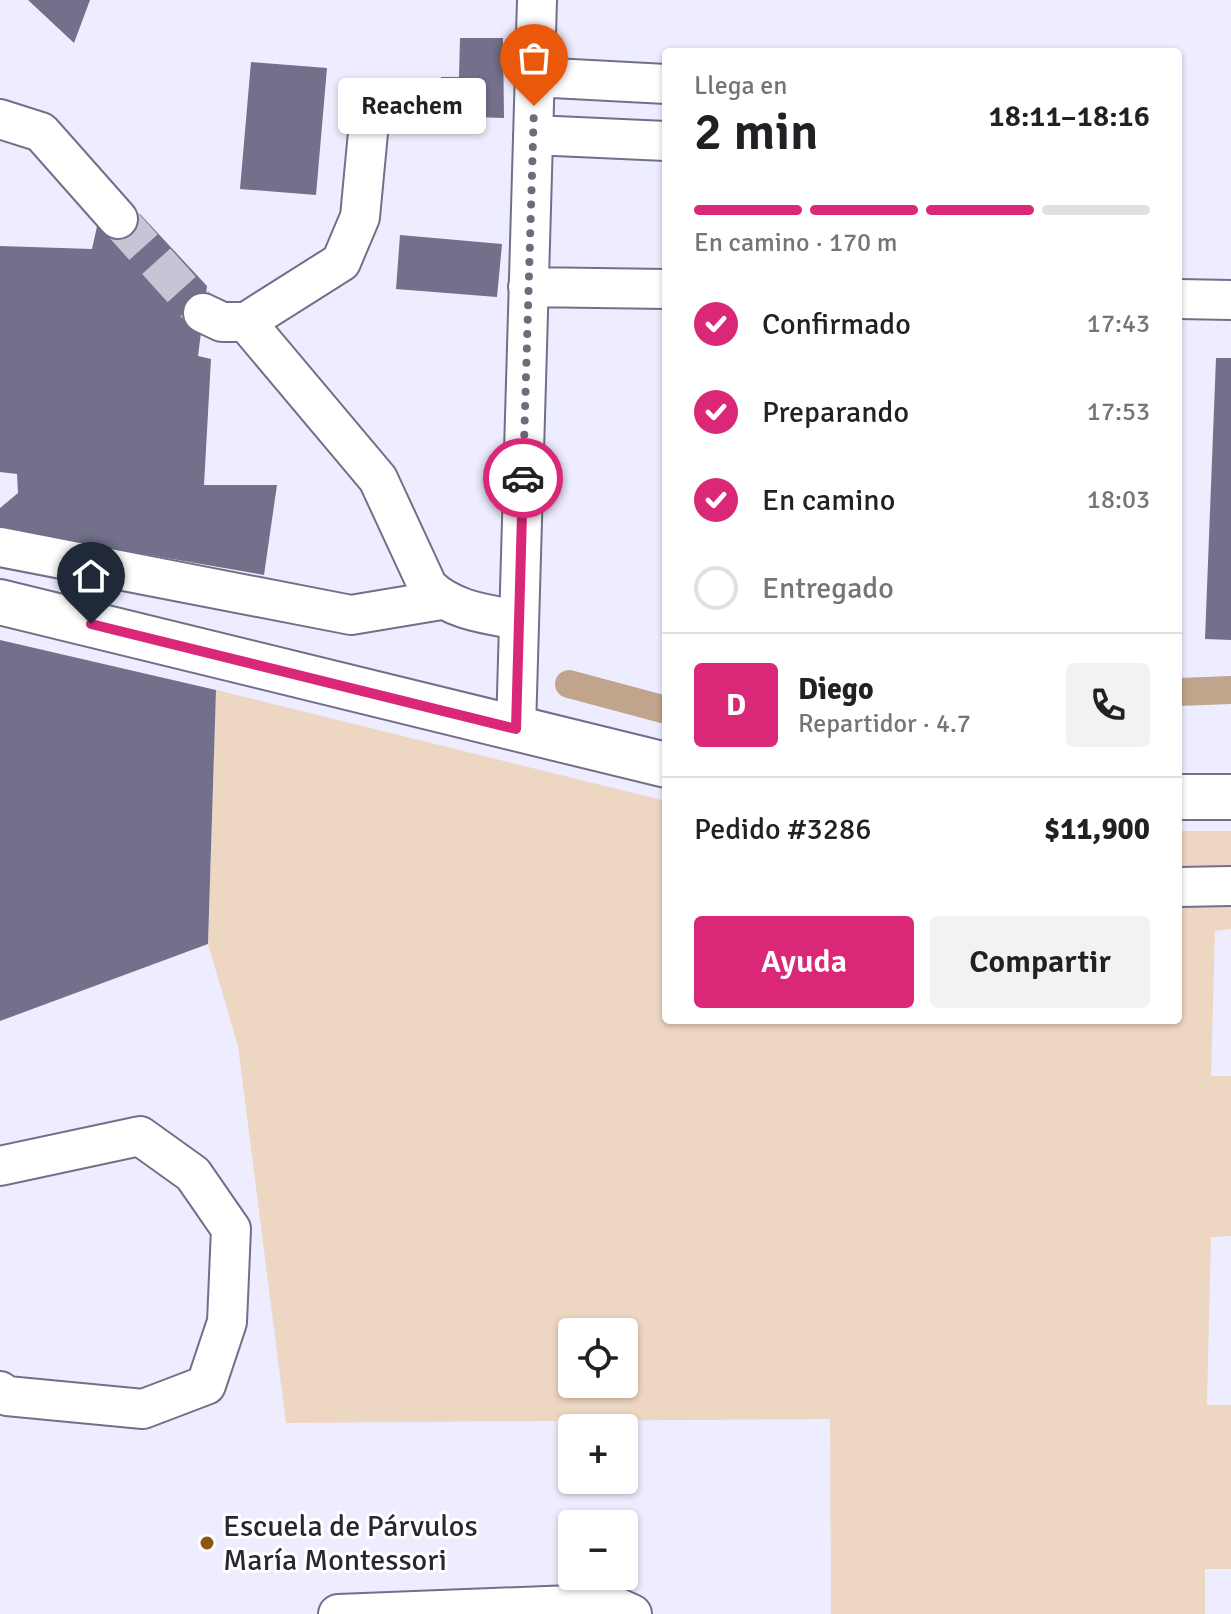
<!DOCTYPE html>
<html lang="es">
<head>
<meta charset="utf-8">
<style>
	:root { --surface:#fff; --page:#f2f2f2; --text:#202124; --muted:#757577; --line:#e0e0e0; --accent:#db2777 }
	body { margin:0; font-family:Signika,sans-serif; background:var(--page); color:var(--text); height:100vh; display:flex; flex-direction:column; font-size:30px; white-space:nowrap }
	* { box-sizing:border-box; margin:0 }
	p { font-size:26px; color:var(--muted) }
	.icon { flex:none; width:44px; height:44px; fill:none; stroke:currentColor; stroke-width:2; stroke-linecap:round; stroke-linejoin:round }
	.map { position:relative; flex:1; overflow:hidden }
	.sheet { position:absolute; left:662px; top:48px; width:520px; height:976px; display:flex; flex-direction:column; background:var(--surface); border-radius:8px; box-shadow:0 2px 6px #0004 }
	.sheet>* { flex:none }
	.tools { position:absolute; left:558px; top:1318px; display:grid; gap:16px }
	.tools a { display:grid; place-items:center; width:80px; height:80px; border-radius:8px; background:var(--surface); box-shadow:0 2px 6px #0004; font-size:40px }
	.pin { position:absolute; display:grid; place-items:center; width:68px; height:68px; color:#fff; margin:-82px -34px; border-radius:50% 50% 50% 0; rotate:-45deg; box-shadow:0 0 8px #0007 }
	.pin .icon { rotate:45deg }
	.courier { position:absolute; display:grid; place-items:center; width:80px; height:80px; margin:-40px; border:6px solid #db2777; border-radius:50%; background:#fff; color:#222; box-shadow:0 2px 10px #0007 }
	.bubble { position:absolute; height:56px; border-radius:8px; background:var(--surface); box-shadow:0 2px 6px #0004; font-size:26px; font-weight:600; line-height:56px; text-align:center }
	.summary em { font-style:normal; font-weight:600 }
	.summary div { display:flex; flex-direction:column-reverse }
	.summary { display:flex; align-items:center; justify-content:space-between; height:136px; padding:0 32px }
	h1 { font-size:52px; font-weight:600; line-height:60px }
	.bar { display:grid; grid-template-columns:repeat(4,1fr); gap:12px 8px; align-content:center; height:96px; padding:0 32px }
	.bar i { height:10px; border-radius:6px; background:var(--line) }
	.bar .on { background:var(--accent) }
	.bar p { grid-column:span 4 }
	.line { display:flex; align-items:center; gap:20px; padding:0 32px; border-top:2px solid var(--line) }
	.line div { flex:1 }
	.round { display:grid; place-items:center; flex:none; width:84px; height:84px; border-radius:8px; background:var(--page) }
	ol { padding:0 32px; list-style:none }
	li { display:flex; align-items:center; gap:24px; height:88px }
	li p { margin-inline-start:auto }
	li .icon { padding:8px; border-radius:50%; background:var(--accent); color:#fff; stroke-width:4 }
	li:last-child { color:var(--muted) }
	li i { width:44px; height:44px; border:4px solid var(--line); border-radius:50% }
	.cta { display:flex; gap:16px; margin-top:auto; padding:16px 32px }
	.cta a { flex:1; height:92px; border-radius:8px; background:var(--accent); color:#fff; font-size:32px; font-weight:600; line-height:92px; text-align:center }
	.cta a+a { background:var(--page); color:var(--text) }
	.map>svg:first-child { display:block }
</style>
</head>
<body>
<div class="map">
<svg width="1231" height="1614" viewBox="0 0 1231 1614">
	<rect width="100%" height="100%" fill="#ededff"/>
	<path fill="#eed7c2" fill-rule="evenodd" d="M216,690l450,111v219h512v-189h53v98l-16,2 -4,145h20v160l-20,1 -4,168h24v164h-26v45h-374l-1,-195 -544,4 -48,-377 -30,-102zM572,1332h52v52h-52z"/>
	<g fill="none" stroke-linecap="round" stroke-linejoin="round">
		<path stroke="#c0a58c" stroke-width="28" d="M569,684l97,26
			M1178,692l53,-2"/>
	</g>
	<path fill="#72708a" d="M28,0h62l-16,43z
		M460,38h43l1,80 -64,-2 1,-39h18z
		M251,62l76,6 -11,127 -76,-6z
		M140,214l67,72 -9,70 13,3 -7,126h73l-13,90 -253,-44 -11,-4v-19l18,-15 -1,-19 -17,-2v-226l92,3 6,-27z
		M400,235l102,9 -5,53 -101,-8z
		M1216,358h15v282l-26,-1z
		M0,640l216,50 -8,254 -208,77z"/>
	<g fill="none" stroke-linecap="round" stroke-linejoin="round">
		<path stroke="#c6c5d6" stroke-width="38" stroke-dasharray="38 19" stroke-linecap="butt" d="M118,219l85,94"/>
		<g stroke="#717089" stroke-width="42">
			<path id="minor" d="M534,77l132,7
				M0,119l41,13 77,87
				M533,135l133,6
				M528,287l138,2
				M1178,299l53,1
				M203,313l19,9h24l132,157 50,108c25,24 58,27 91,33
				M246,322l95,-60 19,-45 11,-116
				M0,547l351,68 90,-15
				M516,729l21,-729
				M1178,887l53,-1
				M0,1166l140,-30 53,38 38,55 -4,93 -21,63 -63,24 -136,-13 -7,-5
				M338,1614l259,-10h13l22,10"/>
		</g>
		<g stroke="#717089" stroke-width="48">
			<path id="major" d="M0,602l666,163
				M1178,797h53"/>
		</g>
		<use href="#minor" stroke="#fff" stroke-width="38"/>
		<use href="#major" stroke="#fff" stroke-width="44"/>
	</g>
	<g fill="none" stroke-linecap="round" stroke-linejoin="round">
		<path stroke="#6d6c7a" stroke-width="8" stroke-dasharray="0 14.4" d="M523,478l11,-372"/>
		<path stroke="#db2777" stroke-width="10" d="M91,624l425,105 7,-251"/>
	</g>
	<circle fill="#8f5610" stroke="#fff" stroke-width="3" cx="207" cy="1543" r="8"/>
	<g text-anchor="middle" dominant-baseline="central" stroke-width="6" stroke-linejoin="round" paint-order="stroke">
		<g font-size="30" fill="#282732" stroke="#fff" text-anchor="start">
			<text x="223" y="1526">Escuela de Párvulos<tspan x="223" dy="34">María Montessori</tspan></text>
		</g>
	</g>
</svg>
<div class="tools">
<a><svg class="icon" aria-label="locate" viewBox="0 0 24 24"><circle cx="12" cy="12" r="6"/><path d="M12 2v4M12 18v4M2 12h4M18 12h4"/></svg></a>
<a>+</a>
<a>−</a>
</div>
<div class="pin" style="left:534px;top:106px;background:#ea580c"><svg class="icon" aria-label="bag" viewBox="0 0 24 24"><path d="M5 8h14l-1 12H6zM9 8a3 3 0 0 1 6 0"/></svg></div>
<div class="pin" style="left:91px;top:624px;background:#1f2937"><svg class="icon" aria-label="home" viewBox="0 0 24 24"><path d="M3 11l9-7 9 7M6 9v11h12V9"/></svg></div>
<div class="courier" style="left:523px;top:478px"><svg class="icon" aria-label="car" viewBox="0 0 24 24"><path d="M5 17H2v-5l4-1 3-4h7l3 4 3 1v5h-3M9 17h6M6 11h13"/><circle cx="7" cy="17" r="2"/><circle cx="17" cy="17" r="2"/></svg></div>
<div class="bubble" style="left:338px;top:78px;width:148px">Reachem</div>
<section class="sheet">
<div class="summary"><div><h1>2 min</h1><p>Llega en</p></div><em>18:11–18:16</em></div>
<div class="bar"><i class="on"></i><i class="on"></i><i class="on"></i><i></i><p>En camino · 170 m</p></div>
<ol>
<li><svg class="icon" aria-label="check" viewBox="0 0 24 24"><path d="M5 12l5 5 9-10"/></svg>Confirmado<p>17:43</p></li>
<li><svg class="icon" aria-label="check" viewBox="0 0 24 24"><path d="M5 12l5 5 9-10"/></svg>Preparando<p>17:53</p></li>
<li><svg class="icon" aria-label="check" viewBox="0 0 24 24"><path d="M5 12l5 5 9-10"/></svg>En camino<p>18:03</p></li>
<li><i></i>Entregado</li>
</ol>
<div class="line" style="height:144px"><b class="round" style="background:var(--accent);color:#fff">D</b><div><b>Diego</b><p>Repartidor · 4.7</p></div><a class="round"><svg class="icon" aria-label="phone" viewBox="0 0 24 24"><path d="M5 4h4l2 5-3 2q2 4 5 5l2-3 5 2v4C11 20 4 13 5 4z"/></svg></a></div>
<div class="line" style="height:104px"><div>Pedido #3286</div><b>$11,900</b></div>
<div class="cta"><a>Ayuda</a><a>Compartir</a></div>
</section>
</div>
</body>
</html>
